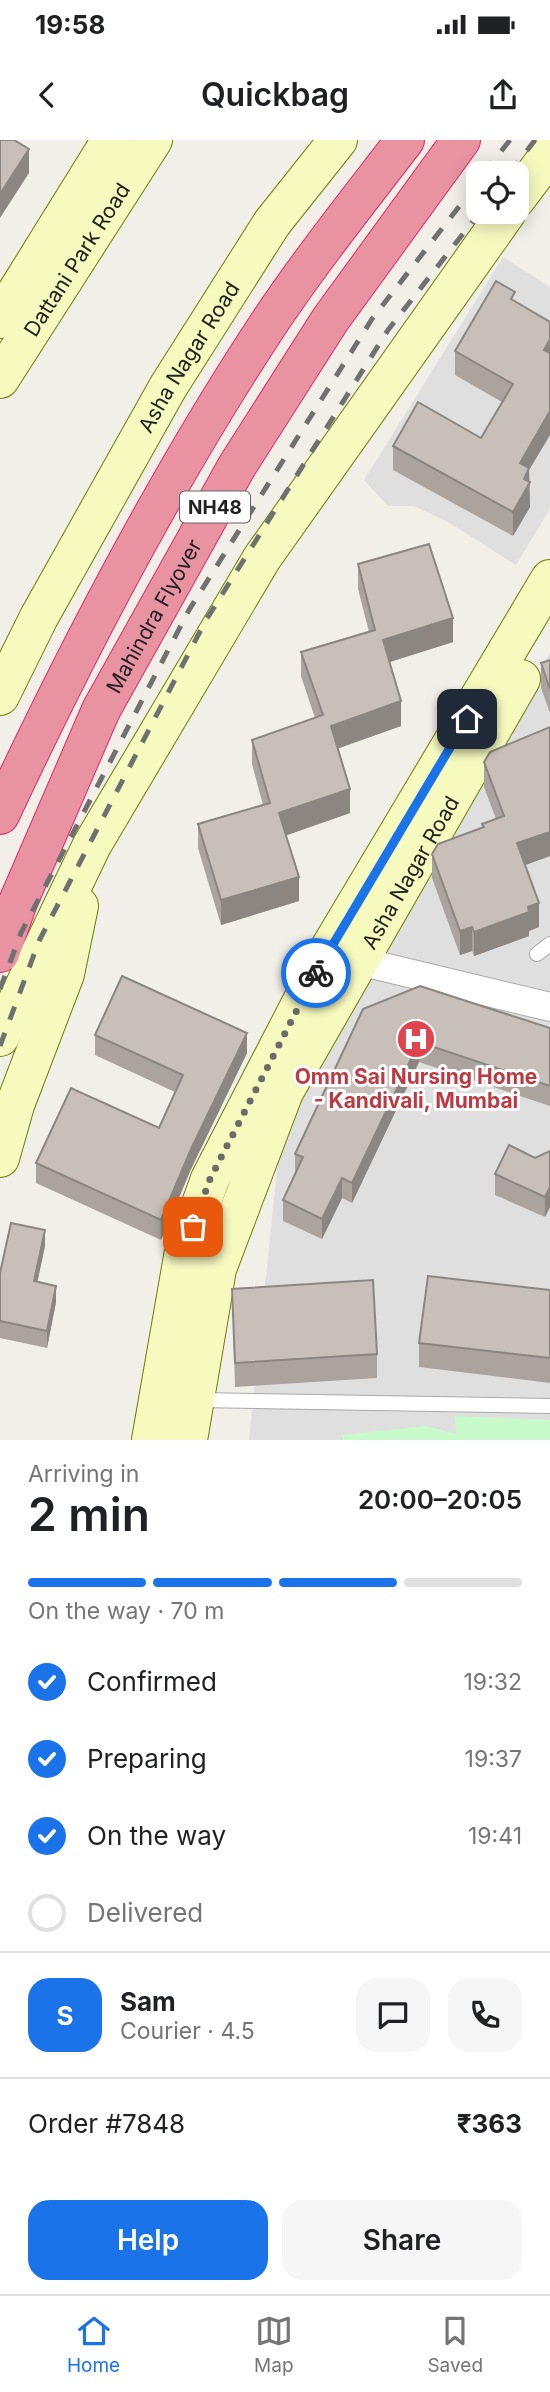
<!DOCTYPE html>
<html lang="en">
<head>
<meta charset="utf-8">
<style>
	:root { --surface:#fff; --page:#f6f6f6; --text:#202124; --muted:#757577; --line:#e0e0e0; --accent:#1a73e8 }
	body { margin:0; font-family:Inter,sans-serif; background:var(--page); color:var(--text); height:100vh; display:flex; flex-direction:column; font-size:26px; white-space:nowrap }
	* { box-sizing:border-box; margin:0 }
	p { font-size:23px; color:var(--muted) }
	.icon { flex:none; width:38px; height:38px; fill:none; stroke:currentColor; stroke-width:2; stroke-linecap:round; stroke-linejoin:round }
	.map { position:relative; height:1300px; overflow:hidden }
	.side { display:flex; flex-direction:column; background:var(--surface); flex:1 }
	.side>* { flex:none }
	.tools { position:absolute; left:466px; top:21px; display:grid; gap:14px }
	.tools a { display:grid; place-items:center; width:63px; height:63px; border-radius:14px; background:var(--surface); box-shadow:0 4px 18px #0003; font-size:35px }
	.pin { position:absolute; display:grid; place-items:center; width:60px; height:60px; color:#fff; margin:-30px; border-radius:14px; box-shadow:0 4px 10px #0006 }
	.courier { position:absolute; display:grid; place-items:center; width:70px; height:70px; margin:-35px; border:5px solid #1a73e8; border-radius:50%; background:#fff; color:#222; box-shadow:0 2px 9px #0007 }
	.summary em { font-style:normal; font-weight:600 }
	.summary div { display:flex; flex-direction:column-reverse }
	.summary { display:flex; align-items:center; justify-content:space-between; height:119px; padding:0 28px }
	h1 { font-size:46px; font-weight:600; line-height:52px }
	.bar { display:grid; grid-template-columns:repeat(4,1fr); gap:10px 7px; align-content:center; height:84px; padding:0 28px }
	.bar i { height:9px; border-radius:5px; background:var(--line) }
	.bar .active { background:var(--accent) }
	.bar p { grid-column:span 4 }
	.line { display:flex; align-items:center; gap:18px; padding:0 28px; border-top:2px solid var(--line) }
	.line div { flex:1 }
	.round { display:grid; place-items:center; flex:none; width:74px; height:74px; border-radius:21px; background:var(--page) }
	ol { padding:0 28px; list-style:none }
	li { display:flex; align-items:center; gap:21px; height:77px }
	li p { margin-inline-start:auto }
	li .icon { padding:7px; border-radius:50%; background:var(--accent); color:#fff; stroke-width:4 }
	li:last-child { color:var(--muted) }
	li i { width:38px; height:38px; border:4px solid var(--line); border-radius:50% }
	.button { display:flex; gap:14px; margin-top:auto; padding:14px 28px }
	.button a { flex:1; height:80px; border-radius:21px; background:var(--accent); color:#fff; font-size:28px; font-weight:600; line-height:80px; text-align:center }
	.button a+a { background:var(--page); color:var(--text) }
	.status { display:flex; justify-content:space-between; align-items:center; height:49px; padding:0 35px; background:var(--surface); direction:ltr }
	.status svg { height:19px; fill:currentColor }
	header { display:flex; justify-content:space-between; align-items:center; height:91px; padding:0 28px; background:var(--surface); font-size:32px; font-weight:600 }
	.tabs { display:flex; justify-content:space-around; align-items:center; height:98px; border-top:2px solid var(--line); background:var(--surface); font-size:19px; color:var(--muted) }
	.tabs a { display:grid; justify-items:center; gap:4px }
	.tabs .active { color:var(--accent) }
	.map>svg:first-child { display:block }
</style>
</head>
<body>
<div class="status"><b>19:58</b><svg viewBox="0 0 49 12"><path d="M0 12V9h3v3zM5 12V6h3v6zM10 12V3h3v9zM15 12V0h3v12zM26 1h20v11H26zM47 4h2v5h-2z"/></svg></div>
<header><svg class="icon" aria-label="back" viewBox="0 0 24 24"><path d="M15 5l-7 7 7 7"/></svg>Quickbag<svg class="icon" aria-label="share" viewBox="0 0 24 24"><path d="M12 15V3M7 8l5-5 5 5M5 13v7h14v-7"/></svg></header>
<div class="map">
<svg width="550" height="1300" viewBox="0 0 550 1300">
	<rect width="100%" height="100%" fill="#f2efe9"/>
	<path fill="#e0dfdf" d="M503,117l47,30v222l-34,56 -68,-43 -34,-16h-26l-24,-26z
		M550,513v787h-301l36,-347 72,-130z"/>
	<path fill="#c8facc" d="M455,1276l95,4v20h-207l-1,-5 85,-9 29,8z"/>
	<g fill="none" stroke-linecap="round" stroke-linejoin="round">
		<g stroke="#a9a9a9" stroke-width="16">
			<path id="lane" d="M537,814l13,-10
				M198,1260l352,6"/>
		</g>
		<g stroke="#a9a9a9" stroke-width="30">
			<path id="street" d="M342,817l208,50"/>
		</g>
		<g stroke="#707d05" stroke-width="40">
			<g id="secondary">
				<path d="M516,59l34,-45"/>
				<path d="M0,179l111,-179"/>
				<path id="s1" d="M0,239l153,-239"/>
				<path id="s2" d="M0,556l39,-79 129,-230 104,-164 66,-83"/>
				<path d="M0,897l92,-192 170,-287 245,-346"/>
				<path d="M0,1018l15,-53 50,-131 14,-68"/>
				<path d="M151,1300l33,-189 26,-72 118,-228 222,-372"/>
				<path id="s3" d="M188,1300l29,-171 67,-177 237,-413"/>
			</g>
		</g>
		<g stroke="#dc2a67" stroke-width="40">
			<g id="highway">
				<path d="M0,675c79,-169 166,-336 269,-492 42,-63 90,-123 136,-183"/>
				<path id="s4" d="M0,813l18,-51 83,-192 136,-244 93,-146 131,-180"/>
			</g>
		</g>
		<use href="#lane" stroke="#fff" stroke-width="14"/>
		<use href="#street" stroke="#fff" stroke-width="28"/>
		<use href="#secondary" stroke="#f7fabf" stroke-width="38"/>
		<use href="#highway" stroke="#e892a2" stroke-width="38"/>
		<path stroke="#707070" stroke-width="5" stroke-dasharray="14 14" stroke-linecap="butt" d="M484,33l26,-33
			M510,33l25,-33
			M0,849l21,-56 168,-323 183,-291 106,-137
			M0,906l39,-105 167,-321 182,-290 92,-118"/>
	</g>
	<path fill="#aba49e" d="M515,161l35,21v113l-21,35 1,37 -17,29 -120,-66v-24l88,-8 21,-36 -47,-27v-24z
		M358,424l95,78 -63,20 11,64 -63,22 12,65 -64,22 13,66 -78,24 -23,-77v-24l65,-19 -11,-41v-24l63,-22 -14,-42v-24l68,-20 -11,-43z
		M550,520v53l-9,-25v-25z
		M550,587v129l-25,9 14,62 -10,4v5l-55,20 -2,-5 -12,4 -28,-77v-24l50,-26v-4l14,-5 -12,-32v-25z
		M363,869l187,19v78l-131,-44 -67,141 -10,-5 -20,41 -39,-18v-21l12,-26v-20z
		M95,895l152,18 -56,116 -30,71 -125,-57v-20l123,-35 16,-36 -80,-37z
		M550,1011v56l-5,10 -50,-22v-21z
		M45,1106l-8,36 19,20 -9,46 -47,-10v-65z
		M232,1149l145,65v24l-142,9z
		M550,1150v93l-131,-16v-24z"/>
	<path fill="#8b8681" d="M29,9v24l-29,45v-24z
		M550,199v25l-6,-14z
		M550,271v24l-21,35 1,37 -17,29v-24l7,-49z
		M453,478v24l-70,22v-24z
		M401,561v25l-70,25v-25z
		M350,649v24l-71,25v-25z
		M550,692v24l-33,12v-25z
		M299,737v24l-78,24v-25z
		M539,763v24l-10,4v5l-55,20v-24l54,-25z
		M472,787v24l-12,4v-24z
		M247,893v20l-56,116 -30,71v-20l30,-71z
		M419,902v20l-67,141v-20z
		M342,1038v20l-20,41v-20z
		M550,1047v20l-5,10v-20z
		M45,1090v16l-11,52v-17z
		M56,1146v16l-9,46v-17z"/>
	<path fill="#c7bfb8" stroke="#8b8681" stroke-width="2" d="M0,0h14l15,9 -29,45z
		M496,141l19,11 -4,7 39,23v17l-6,11 6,3v58l-30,52 9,5 -5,11 6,3 -17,30 -120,-66 25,-44 63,36 32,-54 -58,-33z
		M429,404l24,74 -70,22 18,61 -70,25 19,63 -71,24 20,64 -78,23 -23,-76 72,-21 -18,-63 71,-25 -22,-63 74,-22 -17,-66z
		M550,520v29l-9,-26z
		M550,587v105l-33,11 22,60 -11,4 1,5 -55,20 -2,-5 -12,4 -28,-77 6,-10 46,-17 -2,-3 22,-8 -20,-54 6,-10z
		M122,836l125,57 -56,116 -30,71 -125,-57 35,-75 88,40 24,-53 -88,-40z
		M420,846l130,42v58l-131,-44 -67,141 -10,-5 -20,41 -39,-19 20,-43 -8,-3 68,-145z
		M509,1005l26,13 15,-7v36l-5,10 -50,-23z
		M11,1083l34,7 -11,51 22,5 -9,45 -47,-10v-48z
		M428,1136l122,14v68l-131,-15z
		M373,1140l4,74 -142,9 -3,-74z"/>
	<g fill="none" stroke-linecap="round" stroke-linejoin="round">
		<path stroke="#6b6a68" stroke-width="7" stroke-dasharray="0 12.6" d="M193,1087l17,-48 106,-206"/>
		<path stroke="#1a73e8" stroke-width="9" d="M316,833l151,-254"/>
	</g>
	<defs>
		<g id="hospital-disc" transform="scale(2.0125)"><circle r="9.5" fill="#e0444e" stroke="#fff"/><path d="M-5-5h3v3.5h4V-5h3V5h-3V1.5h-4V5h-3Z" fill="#fff"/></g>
	</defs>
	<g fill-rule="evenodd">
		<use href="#hospital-disc" x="416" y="899"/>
	</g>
	<g text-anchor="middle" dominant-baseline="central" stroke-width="6" stroke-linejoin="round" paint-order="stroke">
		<rect fill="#fff" stroke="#646464" stroke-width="2" x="180" y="351.5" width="70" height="31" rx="5"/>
		<g font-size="19" font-weight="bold" fill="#222">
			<text x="215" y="367">NH48</text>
		</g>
		<g font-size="21" fill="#222" stroke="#fff">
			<text stroke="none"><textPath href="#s1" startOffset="142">Dattani Park Road</textPath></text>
			<text stroke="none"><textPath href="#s2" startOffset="388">Asha Nagar Road</textPath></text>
			<text stroke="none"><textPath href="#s4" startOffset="371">Mahindra Flyover</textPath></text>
			<text stroke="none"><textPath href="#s3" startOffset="616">Asha Nagar Road</textPath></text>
		</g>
		<g font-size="21" font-weight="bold" fill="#be3a42" stroke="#fff">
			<text x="416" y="936">Omm Sai Nursing Home<tspan x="416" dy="24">- Kandivali, Mumbai</tspan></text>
		</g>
	</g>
</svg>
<div class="tools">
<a><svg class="icon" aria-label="locate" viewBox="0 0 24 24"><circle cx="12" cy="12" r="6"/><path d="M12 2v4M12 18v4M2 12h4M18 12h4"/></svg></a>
</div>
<div class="pin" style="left:193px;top:1087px;background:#ea580c"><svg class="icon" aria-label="bag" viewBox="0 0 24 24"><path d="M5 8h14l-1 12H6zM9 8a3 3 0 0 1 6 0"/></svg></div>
<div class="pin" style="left:467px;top:579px;background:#1f2937"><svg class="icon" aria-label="home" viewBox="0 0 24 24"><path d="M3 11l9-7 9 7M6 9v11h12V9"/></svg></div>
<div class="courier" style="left:316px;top:833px"><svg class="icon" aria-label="bike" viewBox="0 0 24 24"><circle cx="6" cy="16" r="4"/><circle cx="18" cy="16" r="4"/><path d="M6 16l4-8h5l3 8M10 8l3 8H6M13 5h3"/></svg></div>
</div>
<section class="side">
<div class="summary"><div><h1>2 min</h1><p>Arriving in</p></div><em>20:00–20:05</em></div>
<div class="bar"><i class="active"></i><i class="active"></i><i class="active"></i><i></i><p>On the way · 70 m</p></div>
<ol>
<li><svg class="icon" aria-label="check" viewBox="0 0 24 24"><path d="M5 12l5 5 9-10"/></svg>Confirmed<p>19:32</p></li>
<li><svg class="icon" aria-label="check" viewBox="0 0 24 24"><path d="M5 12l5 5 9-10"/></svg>Preparing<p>19:37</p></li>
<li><svg class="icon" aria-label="check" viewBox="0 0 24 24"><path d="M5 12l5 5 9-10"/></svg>On the way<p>19:41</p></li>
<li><i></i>Delivered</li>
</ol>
<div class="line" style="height:126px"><b class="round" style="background:var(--accent);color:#fff">S</b><div><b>Sam</b><p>Courier · 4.5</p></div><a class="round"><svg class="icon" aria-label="chat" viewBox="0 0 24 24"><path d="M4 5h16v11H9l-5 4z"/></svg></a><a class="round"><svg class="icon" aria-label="phone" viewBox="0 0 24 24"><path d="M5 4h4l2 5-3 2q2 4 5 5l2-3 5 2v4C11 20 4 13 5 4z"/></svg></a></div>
<div class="line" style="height:91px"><div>Order #7848</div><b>₹363</b></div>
<div class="button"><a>Help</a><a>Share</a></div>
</section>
<nav class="tabs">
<a class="active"><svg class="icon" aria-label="home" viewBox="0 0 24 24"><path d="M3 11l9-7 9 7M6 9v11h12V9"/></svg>Home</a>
<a><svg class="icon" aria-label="map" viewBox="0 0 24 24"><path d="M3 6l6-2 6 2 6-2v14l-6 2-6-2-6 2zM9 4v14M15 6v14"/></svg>Map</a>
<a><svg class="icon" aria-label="saved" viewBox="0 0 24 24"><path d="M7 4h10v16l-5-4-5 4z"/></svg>Saved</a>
</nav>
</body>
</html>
